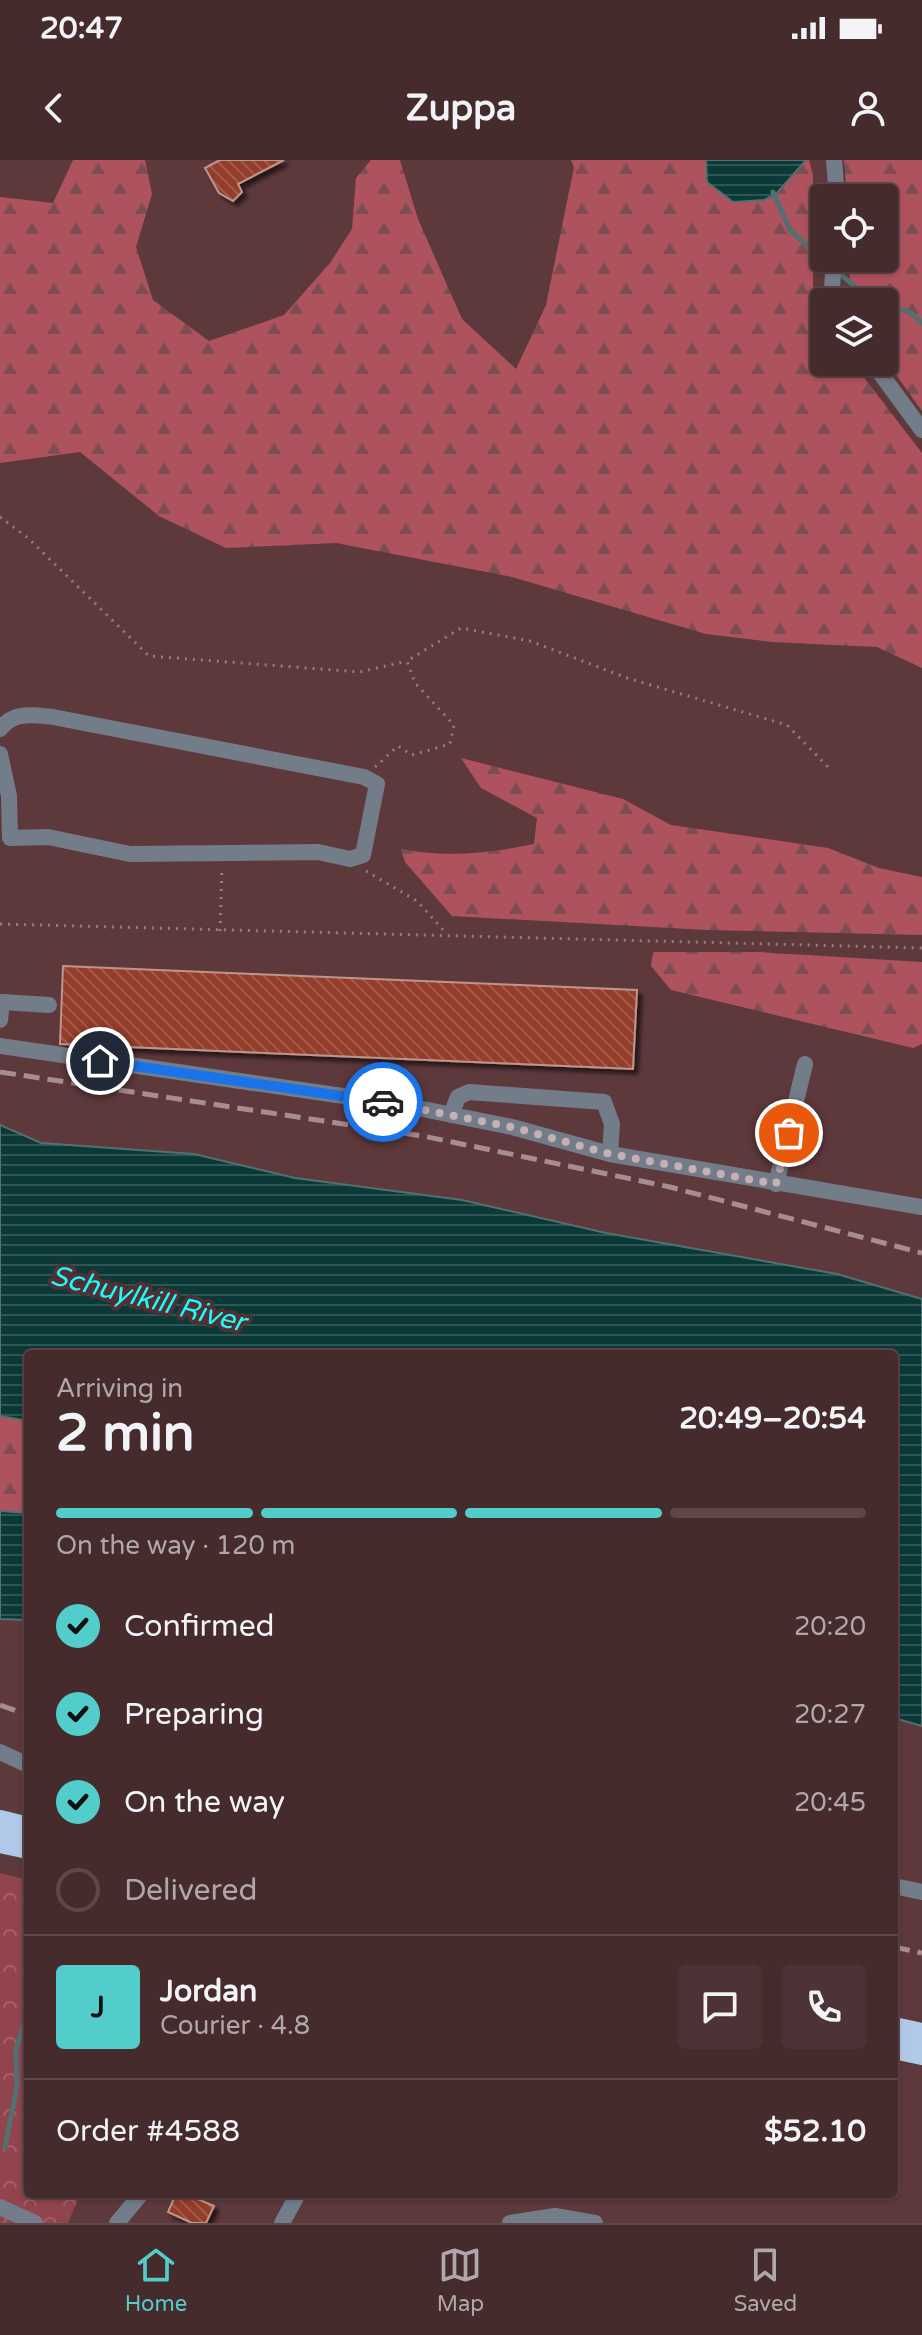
<!DOCTYPE html>
<html lang="en">
<head>
<meta charset="utf-8">
<style>
	:root { --surface:#462b2d; --page:#4d3335; --text:#f1f3f6; --muted:#b0a7aa; --line:#5e4749; --accent:#53cdcb }
	body { margin:0; font-family:"Varela Round",sans-serif; background:var(--page); color:var(--text); height:100vh; display:flex; flex-direction:column; font-size:30px; white-space:nowrap }
	* { box-sizing:border-box; margin:0 }
	p { font-size:26px; color:var(--muted) }
	.icon { flex:none; width:44px; height:44px; fill:none; stroke:currentColor; stroke-width:2; stroke-linecap:round; stroke-linejoin:round }
	.map { position:relative; flex:1; overflow:hidden }
	.details { position:absolute; left:24px; top:1190px; width:874px; height:848px; display:flex; flex-direction:column; background:var(--surface); border-radius:8px; box-shadow:0 2px 6px #0004,0 0 0 2px var(--line) }
	.details>* { flex:none }
	.buttons { position:absolute; left:810px; top:24px; display:grid; gap:16px }
	.buttons a { display:grid; place-items:center; width:88px; height:88px; border-radius:8px; background:var(--surface); box-shadow:0 2px 6px #0004,0 0 0 2px var(--line); font-size:40px }
	.pin { position:absolute; display:grid; place-items:center; width:68px; height:68px; color:#fff; margin:-34px; border:4px solid #fff; border-radius:50%; box-shadow:0 2px 8px #0007 }
	.courier { position:absolute; display:grid; place-items:center; width:80px; height:80px; margin:-40px; border:6px solid #1a73e8; border-radius:50%; background:#fff; color:#222; box-shadow:0 2px 10px #0007 }
	.overview em { font-style:normal; font-weight:700 }
	.overview div { display:flex; flex-direction:column-reverse }
	.overview { display:flex; align-items:center; justify-content:space-between; height:136px; padding:0 32px }
	h1 { font-size:52px; font-weight:700; line-height:60px }
	.bar { display:grid; grid-template-columns:repeat(4,1fr); gap:12px 8px; align-content:center; height:96px; padding:0 32px }
	.bar i { height:10px; border-radius:6px; background:var(--line) }
	.bar .active { background:var(--accent) }
	.bar p { grid-column:span 4 }
	.line { display:flex; align-items:center; gap:20px; padding:0 32px; border-top:2px solid var(--line) }
	.line div { flex:1 }
	.round { display:grid; place-items:center; flex:none; width:84px; height:84px; border-radius:8px; background:var(--page) }
	ol { padding:0 32px; list-style:none }
	li { display:flex; align-items:center; gap:24px; height:88px }
	li p { margin-inline-start:auto }
	li .icon { padding:8px; border-radius:50%; background:var(--accent); color:#111; stroke-width:4 }
	li:last-child { color:var(--muted) }
	li i { width:44px; height:44px; border:4px solid var(--line); border-radius:50% }
	.status { display:flex; justify-content:space-between; align-items:center; height:56px; padding:0 40px; background:var(--surface); direction:ltr }
	.status svg { height:22px; fill:currentColor }
	header { display:flex; justify-content:space-between; align-items:center; height:104px; padding:0 32px; background:var(--surface); font-size:36px; font-weight:700 }
	.menu { display:flex; justify-content:space-around; align-items:center; height:112px; border-top:2px solid var(--line); background:var(--surface); font-size:22px; color:var(--muted) }
	.menu a { display:grid; justify-items:center; gap:4px }
	.menu .active { color:var(--accent) }
	.map>svg:first-child { display:block }
</style>
</head>
<body>
<div class="status"><b>20:47</b><svg viewBox="0 0 49 12"><path d="M0 12V9h3v3zM5 12V6h3v6zM10 12V3h3v9zM15 12V0h3v12zM26 1h20v11H26zM47 4h2v5h-2z"/></svg></div>
<header><svg class="icon" aria-label="back" viewBox="0 0 24 24"><path d="M15 5l-7 7 7 7"/></svg>Zuppa<svg class="icon" aria-label="person" viewBox="0 0 24 24"><circle cx="12" cy="8" r="4"/><path d="M4 21q1-7 8-7t8 7"/></svg></header>
<div class="map">
<svg width="922" height="2063" viewBox="0 0 922 2063">
	<defs>
		<pattern id="forest-firs" width="22" height="20" patternUnits="userSpaceOnUse" patternTransform="scale(2)"><rect width="22" height="20" fill="#ae525e"/><path d="M5 1l3.5 6h-7zM16 11l3.5 6h-7z" fill="#7d4d53"/></pattern>
		<pattern id="park-crowns" width="20" height="18" patternUnits="userSpaceOnUse" patternTransform="scale(2)"><rect width="20" height="18" fill="#91444d"/><path d="M2 6a3 3 0 1 1 6 0M12 15a3 3 0 1 1 6 0" fill="none" stroke="#a25f67"/></pattern>
		<pattern id="water-rules" width="6" height="5" patternUnits="userSpaceOnUse" patternTransform="scale(2)"><rect width="6" height="5" fill="#0a3938"/><path d="M0 2.5h6" fill="none" stroke="#2f5655"/></pattern>
		<pattern id="building-back-hatch" width="6" height="6" patternUnits="userSpaceOnUse" patternTransform="scale(2)"><rect width="6" height="6" fill="#943e2b"/><path d="M-1 5l2 2M0 0l6 6M5-1l2 2" fill="none" stroke="#a45a4a"/></pattern>
		<filter id="shadow"><feDropShadow dx="4.5" dy="4.5" stdDeviation="2" flood-color="#0009"/></filter>
	</defs>
	<rect width="100%" height="100%" fill="#5e393c"/>
	<path fill="url(#forest-firs)" d="M73,0h72l7,34 -16,53 17,53 56,41 75,-26 46,-52 22,-34 4,-51 15,-18h29l18,59 44,100 54,50 30,-64 28,-138 -3,-7h238l4,15v111l11,21v55h28l70,91v215l-45,-21 -105,-5 -66,-8 -194,-57 -176,-34 -110,5 -67,-32 -79,-64 -80,11v-266l53,6z
		M844,0h78v251l-38,-53v-56h-32l-4,-44h36v-60h-37z
		M461,598l162,41 48,26 157,23 51,20 43,9v58l-215,-5 -255,-14 -47,-54 -4,-13c45,9 88,4 133,-5l3,-26 -56,-30z
		M653,792h105l164,10v82l-9,4 -242,-58 -20,-24z
		M0,1256l28,5v92l-28,-2z"/>
	<path fill="url(#park-crowns)" d="M0,1713l28,7v314h52l-12,29h-68z"/>
	<path fill="url(#water-rules)" stroke="#537070" stroke-width="2" d="M706,0h100l-30,34 -12,6 -31,2 -26,-20z
		M0,965l41,18 153,11 101,24 167,22 144,33 231,41 85,25v427l-28,-8v-364h-866v67l-28,-5z
		M0,1351l28,2v107l-28,-1z"/>
	<g fill="none" stroke-linecap="round" stroke-linejoin="round">
		<path stroke="#537070" stroke-width="5" d="M773,32l17,38 39,34
			M837,111l23,20 22,11
			M884,143l27,10 11,10
			M5,1987l12,-61 -1,-36 12,-39"/>
	</g>
	<path fill="url(#building-back-hatch)" stroke="#bf958b" stroke-width="2" filter="url(#shadow)" d="M220,0h64l-46,24 4,8 -9,9 -14,-8 -14,-25z
		M63,806l574,24 -4,79 -573,-25z
		M176,2034h10l28,12 -8,17h-14l-24,-11z"/>
	<g fill="none" stroke-linecap="round" stroke-linejoin="round">
		<path stroke="#977b7d" stroke-width="3" stroke-dasharray="2 6" stroke-linecap="butt" d="M0,357l28,21 121,118 211,16 47,-11
			M375,607l23,-21 14,9 38,-11 4,-19 -39,-42 -8,-22 54,-33 69,13 97,37 160,47 45,46
			M366,711l51,30 30,33
			M0,764l922,24
			M220,771l2,-64"/>
		<path stroke="#737d8a" stroke-width="16" d="M834,0l3,38
			M834,98l-2,30 4,14
			M872,202l50,68
			M0,569c14,-18 32,-14 53,-12l311,60 13,7 -14,71 -13,4 -32,-7 -188,2 -82,-17 -38,1 -1,-42 -9,-42
			M0,860l2,-18 47,3
			M0,886l398,58 114,23 98,27 312,53
			M451,955l7,-18 11,-5 135,10 8,22 -2,30
			M776,1024l29,-120
			M0,1592l28,13
			M894,1726l28,6
			M0,2047l35,16
			M117,2063l24,-29
			M282,2063l16,-29
			M510,2063l45,-7 40,7"/>
		<path stroke="#b0c9e8" stroke-width="22" d="M0,1661l28,7
			M0,1682l28,6
			M894,1868l28,6
			M894,1888l28,6"/>
		<path stroke="#a78d8f" stroke-width="5" stroke-dasharray="16 8" stroke-linecap="butt" d="M0,912l423,64 247,51 252,66
			M0,1545l28,10
			M894,1787l28,6"/>
	</g>
	<g fill="none" stroke-linecap="round" stroke-linejoin="round">
		<path stroke="#c6b0b2" stroke-width="8" stroke-dasharray="0 14.4" d="M383,942l129,25 98,27 166,30 13,-51"/>
		<path stroke="#1a73e8" stroke-width="10" d="M100,901l283,41"/>
	</g>
	<g text-anchor="middle" dominant-baseline="central" stroke-width="8" stroke-linejoin="round" paint-order="stroke">
		<g font-size="28" font-style="italic" fill="#1cfbfa" stroke="#522f32">
			<text transform="translate(148 1139) rotate(14)">Schuylkill River</text>
		</g>
	</g>
</svg>
<div class="buttons">
<a><svg class="icon" aria-label="locate" viewBox="0 0 24 24"><circle cx="12" cy="12" r="6"/><path d="M12 2v4M12 18v4M2 12h4M18 12h4"/></svg></a>
<a><svg class="icon" aria-label="layers" viewBox="0 0 24 24"><path d="M12 4l9 5-9 5-9-5zM3 14l9 5 9-5"/></svg></a>
</div>
<div class="pin" style="left:789px;top:973px;background:#ea580c"><svg class="icon" aria-label="bag" viewBox="0 0 24 24"><path d="M5 8h14l-1 12H6zM9 8a3 3 0 0 1 6 0"/></svg></div>
<div class="pin" style="left:100px;top:901px;background:#1f2937"><svg class="icon" aria-label="home" viewBox="0 0 24 24"><path d="M3 11l9-7 9 7M6 9v11h12V9"/></svg></div>
<div class="courier" style="left:383px;top:942px"><svg class="icon" aria-label="car" viewBox="0 0 24 24"><path d="M5 17H2v-5l4-1 3-4h7l3 4 3 1v5h-3M9 17h6M6 11h13"/><circle cx="7" cy="17" r="2"/><circle cx="17" cy="17" r="2"/></svg></div>
<section class="details">
<div class="overview"><div><h1>2 min</h1><p>Arriving in</p></div><em>20:49–20:54</em></div>
<div class="bar"><i class="active"></i><i class="active"></i><i class="active"></i><i></i><p>On the way · 120 m</p></div>
<ol>
<li><svg class="icon" aria-label="check" viewBox="0 0 24 24"><path d="M5 12l5 5 9-10"/></svg>Confirmed<p>20:20</p></li>
<li><svg class="icon" aria-label="check" viewBox="0 0 24 24"><path d="M5 12l5 5 9-10"/></svg>Preparing<p>20:27</p></li>
<li><svg class="icon" aria-label="check" viewBox="0 0 24 24"><path d="M5 12l5 5 9-10"/></svg>On the way<p>20:45</p></li>
<li><i></i>Delivered</li>
</ol>
<div class="line" style="height:144px"><b class="round" style="background:var(--accent);color:#111">J</b><div><b>Jordan</b><p>Courier · 4.8</p></div><a class="round"><svg class="icon" aria-label="chat" viewBox="0 0 24 24"><path d="M4 5h16v11H9l-5 4z"/></svg></a><a class="round"><svg class="icon" aria-label="phone" viewBox="0 0 24 24"><path d="M5 4h4l2 5-3 2q2 4 5 5l2-3 5 2v4C11 20 4 13 5 4z"/></svg></a></div>
<div class="line" style="height:104px"><div>Order #4588</div><b>$52.10</b></div>
</section>
</div>
<nav class="menu">
<a class="active"><svg class="icon" aria-label="home" viewBox="0 0 24 24"><path d="M3 11l9-7 9 7M6 9v11h12V9"/></svg>Home</a>
<a><svg class="icon" aria-label="map" viewBox="0 0 24 24"><path d="M3 6l6-2 6 2 6-2v14l-6 2-6-2-6 2zM9 4v14M15 6v14"/></svg>Map</a>
<a><svg class="icon" aria-label="saved" viewBox="0 0 24 24"><path d="M7 4h10v16l-5-4-5 4z"/></svg>Saved</a>
</nav>
</body>
</html>
